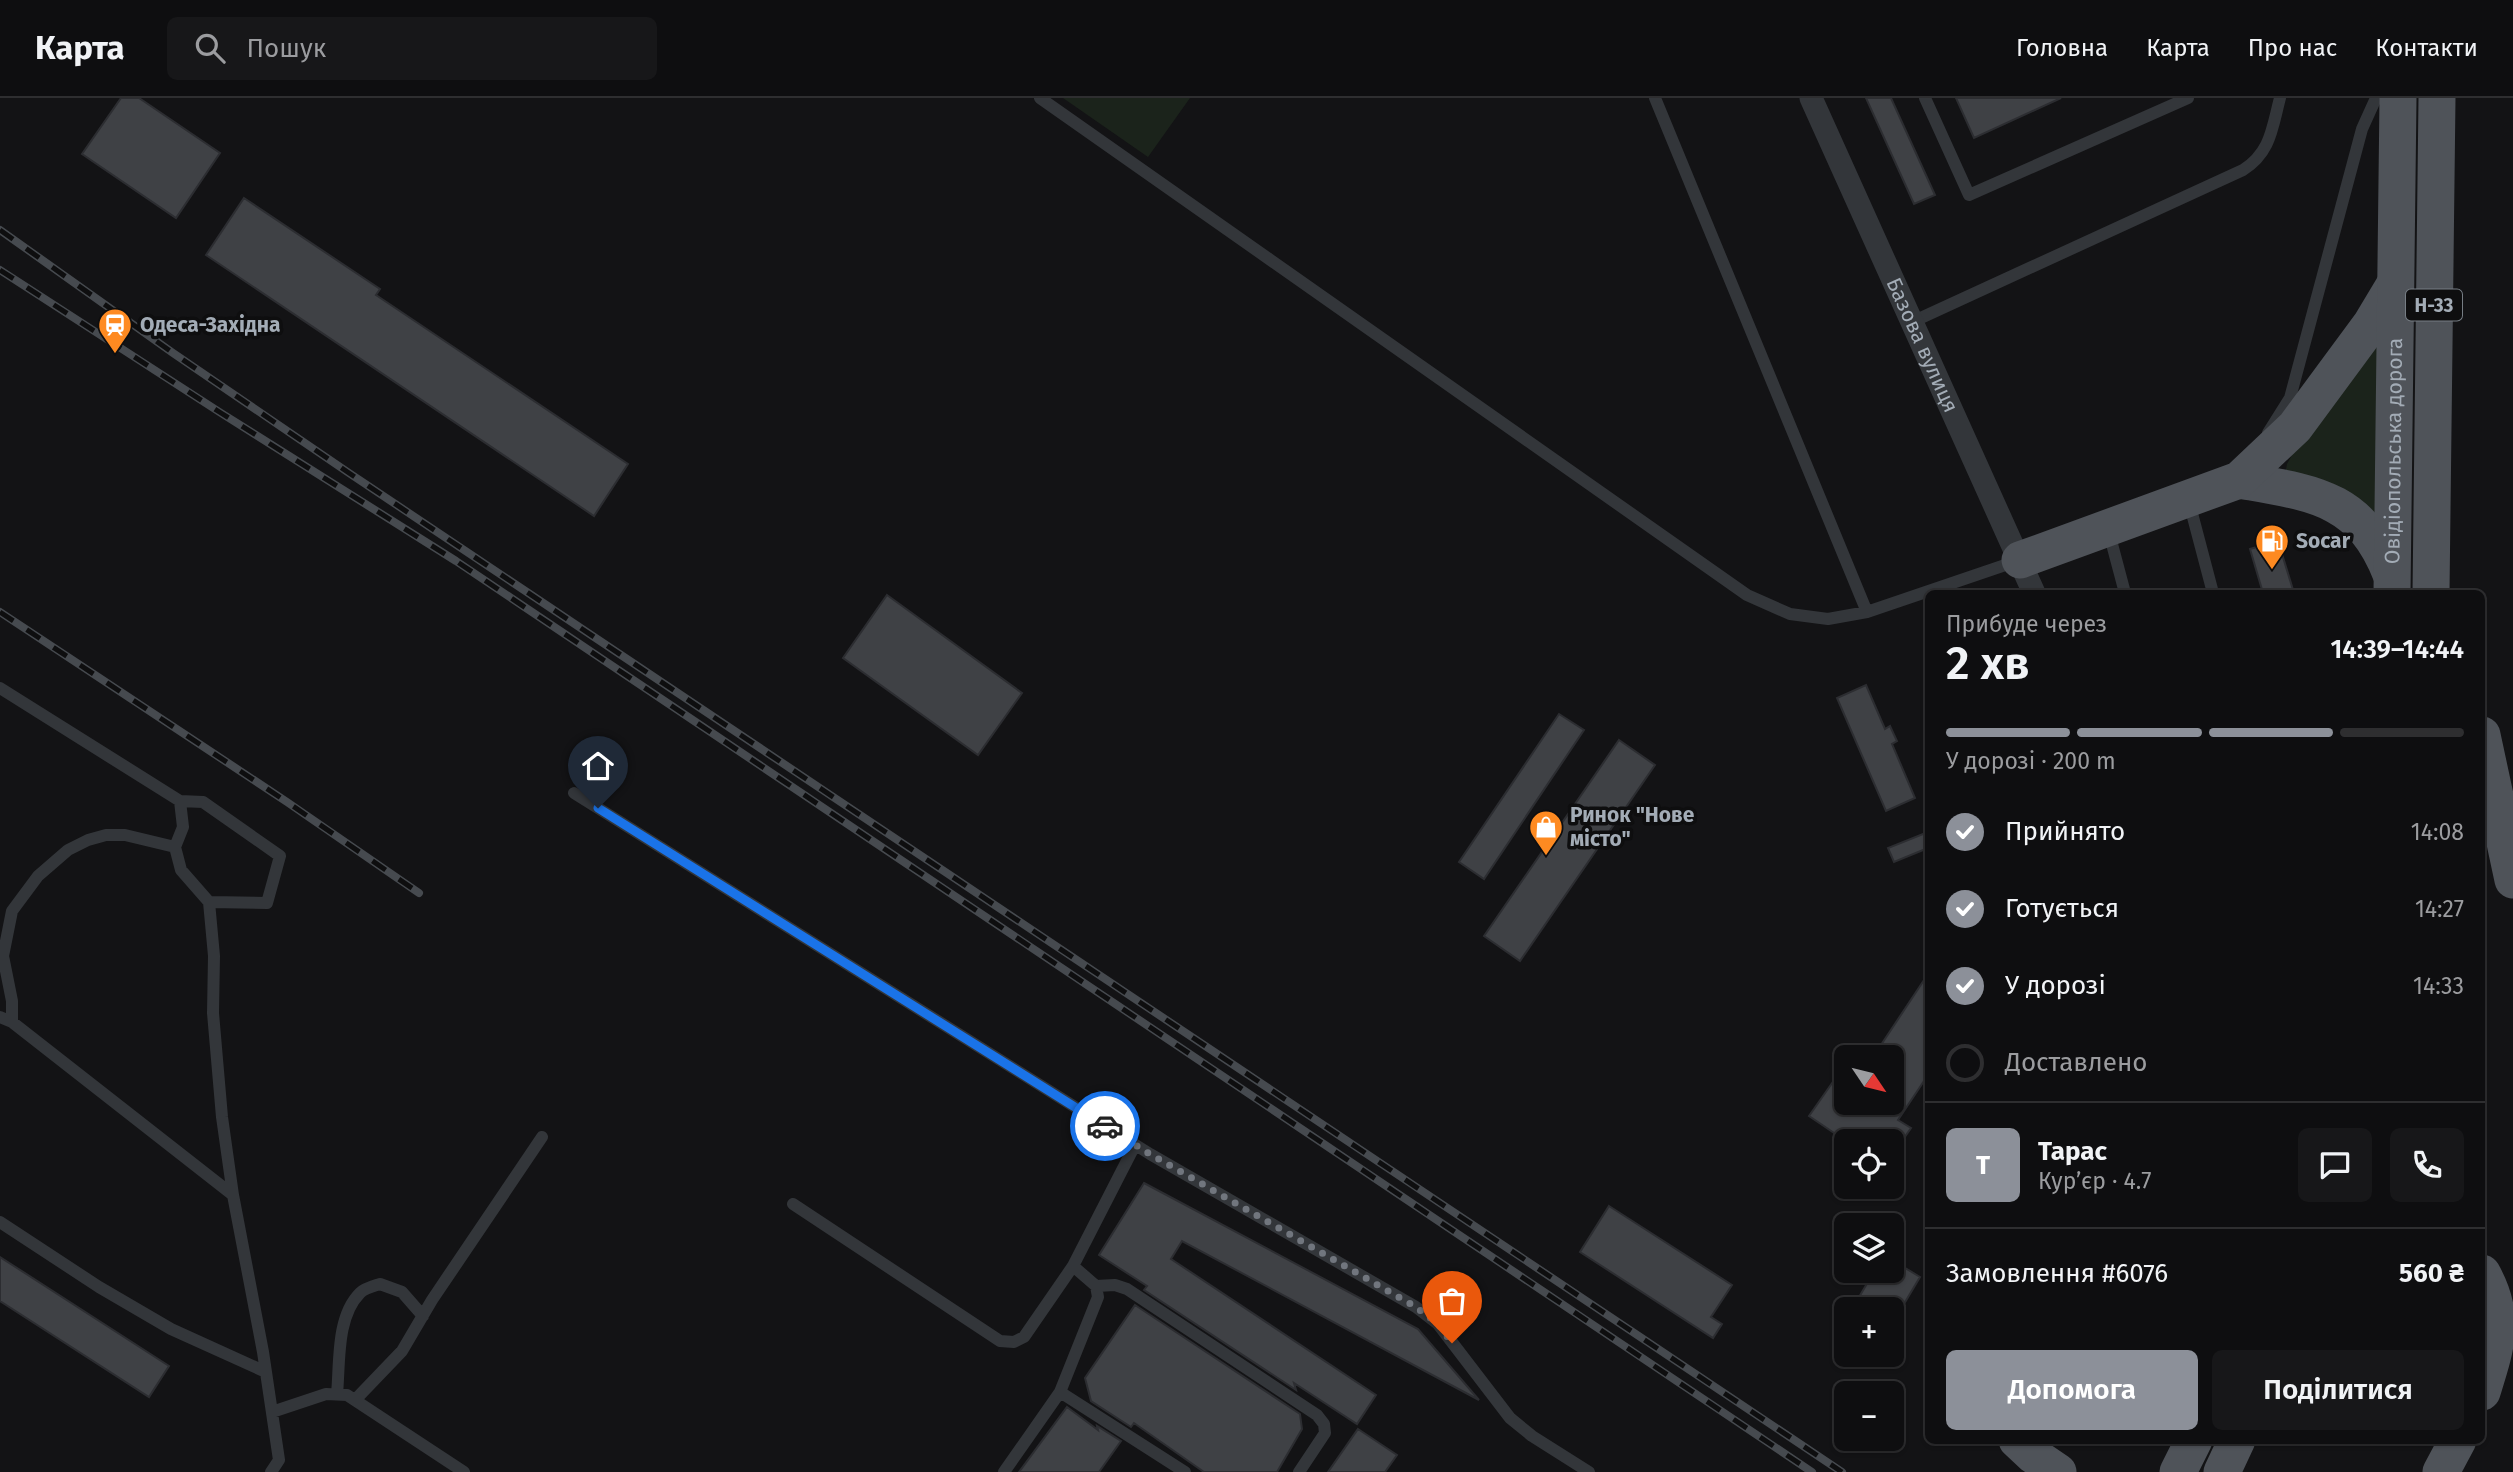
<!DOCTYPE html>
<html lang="uk">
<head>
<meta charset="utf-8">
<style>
	:root { --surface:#0e0e10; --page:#171719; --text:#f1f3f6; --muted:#9b9c9f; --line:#2e2e30; --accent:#8c9099 }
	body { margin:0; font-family:"Fira Sans",sans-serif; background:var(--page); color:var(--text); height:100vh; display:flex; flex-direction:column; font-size:26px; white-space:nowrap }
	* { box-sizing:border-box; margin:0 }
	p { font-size:23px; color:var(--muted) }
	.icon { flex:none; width:38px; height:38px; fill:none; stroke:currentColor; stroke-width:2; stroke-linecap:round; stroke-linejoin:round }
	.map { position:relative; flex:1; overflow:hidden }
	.drawer { position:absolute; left:1925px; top:492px; width:560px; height:854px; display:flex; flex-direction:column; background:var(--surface); border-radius:10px; box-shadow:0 2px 5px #0004,0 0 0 2px var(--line) }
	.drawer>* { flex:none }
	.needle { width:46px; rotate:125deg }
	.buttons { position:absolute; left:1834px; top:947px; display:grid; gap:14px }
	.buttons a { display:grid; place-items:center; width:70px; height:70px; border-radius:10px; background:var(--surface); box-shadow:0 2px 5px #0004,0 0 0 2px var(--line); font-size:35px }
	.pin { position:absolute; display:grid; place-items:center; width:60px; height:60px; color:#fff; margin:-72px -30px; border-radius:50% 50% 50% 0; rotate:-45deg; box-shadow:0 0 7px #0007 }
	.pin .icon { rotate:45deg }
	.courier { position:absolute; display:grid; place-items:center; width:70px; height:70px; margin:-35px; border:5px solid #1a73e8; border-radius:50%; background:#fff; color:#222; box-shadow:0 2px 9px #0007 }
	.overview em { font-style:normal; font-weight:600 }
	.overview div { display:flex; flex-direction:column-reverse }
	.overview { display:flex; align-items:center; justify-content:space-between; height:119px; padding:0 21px }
	h1 { font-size:46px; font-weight:600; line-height:52px }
	.bar { display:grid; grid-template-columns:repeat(4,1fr); gap:10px 7px; align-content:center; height:84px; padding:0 21px }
	.bar i { height:9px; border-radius:5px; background:var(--line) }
	.bar .on { background:var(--accent) }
	.bar p { grid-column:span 4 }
	.line { display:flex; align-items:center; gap:18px; padding:0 21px; border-top:2px solid var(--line) }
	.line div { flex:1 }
	.round { display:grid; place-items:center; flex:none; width:74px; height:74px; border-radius:10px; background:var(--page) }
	ol { padding:0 21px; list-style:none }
	li { display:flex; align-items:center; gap:21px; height:77px }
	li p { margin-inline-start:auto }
	li .icon { padding:7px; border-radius:50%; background:var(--accent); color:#fff; stroke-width:4 }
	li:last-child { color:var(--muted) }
	li i { width:38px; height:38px; border:4px solid var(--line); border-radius:50% }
	.action { display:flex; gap:14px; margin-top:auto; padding:14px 21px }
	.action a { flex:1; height:80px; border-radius:10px; background:var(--accent); color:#fff; font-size:28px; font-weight:600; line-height:80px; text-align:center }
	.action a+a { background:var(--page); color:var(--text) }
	header { display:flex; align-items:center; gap:42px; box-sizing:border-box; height:98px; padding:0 35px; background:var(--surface); border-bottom:2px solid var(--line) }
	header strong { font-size:33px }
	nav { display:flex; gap:38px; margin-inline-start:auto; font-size:24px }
	.search { width:490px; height:63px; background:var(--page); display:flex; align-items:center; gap:18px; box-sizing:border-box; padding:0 24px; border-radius:10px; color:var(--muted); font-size:26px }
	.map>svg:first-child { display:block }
</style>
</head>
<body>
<header>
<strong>Карта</strong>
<div class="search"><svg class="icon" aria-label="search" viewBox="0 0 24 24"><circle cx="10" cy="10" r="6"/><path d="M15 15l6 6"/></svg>Пошук</div>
<nav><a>Головна</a><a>Карта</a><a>Про нас</a><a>Контакти</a></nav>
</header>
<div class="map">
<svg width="2513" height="1374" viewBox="0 0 2513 1374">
	<rect width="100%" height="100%" fill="#131315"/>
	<path fill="#1b231b" d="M1063,0h127l-42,59z
		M2378,232l-1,202 -92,-57 2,-11 7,-13z"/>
	<path fill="#3f4145" stroke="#2c2d31" stroke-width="2" d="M121,0h18l81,55 -44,65 -94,-64z
		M1866,0h25l44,97 -21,9z
		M1956,0h105l-87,40z
		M244,100l136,91 -4,6 252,169 -34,52 -388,-261z
		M2278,443l16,52h-31l-13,-44z
		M887,497l135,98 -44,62 -135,-97z
		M1866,587l19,44 5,-3 7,15 -5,3 23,54 -29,13 -49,-113z
		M1559,616l25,16 -100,149 -25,-17z
		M1619,642l36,25 -135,196 -36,-25z
		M1928,734v16l-34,14 -6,-14z
		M1928,876v101l-30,45 13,8 -9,13h-56l-37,-25 28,-40 9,6v20h46v-45h-19z
		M1144,1085l274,146 61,71 -297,-159 -11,18 205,136 -19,29 -63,-41 2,7 -152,-100 3,-4 -48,-31z
		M1609,1108l123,79 -21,32 11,7 -9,14 -133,-86z
		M0,1159l169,109 -20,31 -149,-96z
		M1892,1162l28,17 -19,32h-49l23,-39h17z
		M1135,1207l165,109 2,15 -25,43h-73l-70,-49 -3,4 -40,-26 -6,-23z
		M1067,1309l31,23 -1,-4 24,15 -22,31h-80z
		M1358,1331l39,26 -12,17h-57z"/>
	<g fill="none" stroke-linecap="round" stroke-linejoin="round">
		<path stroke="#33363a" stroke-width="12" d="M1040,0l707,497 43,19 38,5 39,-7 150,-51
			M1655,0l212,514
			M1925,0l44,97 219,-97
			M1912,224l331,-152c28,-18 29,-42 37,-72
			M2268,335l22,-35 72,-269 14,-31
			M2189,404l24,91
			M2108,431l17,64
			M0,590l180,113 23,1 77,54 -13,47 -58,-1 5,54 -1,57 9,104 11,78 -221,-173 -12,-5
			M574,695l576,361 266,153 22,17 72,94 22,18 57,36
			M180,703l3,26 -8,20 6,23 28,32
			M12,924v-21l-9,-45 9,-45 26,-35 30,-26 20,-10 18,-5h19l50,12
			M233,1097l30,157 16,108 -8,12
			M793,1106l207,137 14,1 10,-5 49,-71 62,-121
			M0,1124l99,65 72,42 95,43
			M1096,1188l19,-1 12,4 190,126 7,9 1,9 -26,39
			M1060,1294l125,80
			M337,1296c3,-31 -1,-77 23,-101 5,-5 14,-7 20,-9l22,8 21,24
			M355,1302l47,-49 30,-51 110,-163
			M272,1314l54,-18 21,1 117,77
			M1004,1374l56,-80 38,-95 -2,-11 -23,-20"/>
		<path stroke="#33363a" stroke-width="23" id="s1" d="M1811,0l223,495"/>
		<g stroke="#4f5359" stroke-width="37">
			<path d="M2239,382c74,13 122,17 152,94"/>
			<path d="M2020,462l219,-80 56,-53 76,-103 24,-40"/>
			<path id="s2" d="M2392,495l6,-495"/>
			<path d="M2431,495l6,-495"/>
			<path d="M2482,637l31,145"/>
			<path d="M2482,1175c25,44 14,74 0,119"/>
			<path d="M2017,1342l16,15 25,17"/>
			<path d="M2178,1374l16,-32"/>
			<path d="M2222,1374l15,-32"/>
			<path d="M2441,1374l17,-32"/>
		</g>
		<g stroke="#464a4f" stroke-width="8">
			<path id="rail" d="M0,132l173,123 176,120 1493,999
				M0,172l221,143 235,148 1356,911
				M0,514l287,190 132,91"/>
		</g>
		<use href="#rail" stroke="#0e0e0f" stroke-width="5" stroke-dasharray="16" stroke-linecap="butt"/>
	</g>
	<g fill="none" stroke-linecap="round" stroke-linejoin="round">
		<path stroke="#71767e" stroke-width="7" stroke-dasharray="0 12.6" d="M1105,1028l45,28 266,153 22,17 14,19"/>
		<path stroke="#1a73e8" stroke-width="9" d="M598,710l507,318"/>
	</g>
	<defs>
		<g id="station-pin" transform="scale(1.75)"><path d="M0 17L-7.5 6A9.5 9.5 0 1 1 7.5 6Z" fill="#fe8a21" stroke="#0e0e0f"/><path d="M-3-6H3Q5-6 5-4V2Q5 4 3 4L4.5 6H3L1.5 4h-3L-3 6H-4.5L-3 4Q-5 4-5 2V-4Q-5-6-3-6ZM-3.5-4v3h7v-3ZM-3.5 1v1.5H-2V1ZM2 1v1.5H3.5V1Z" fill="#fff"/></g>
		<g id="fuel-pin" transform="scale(1.75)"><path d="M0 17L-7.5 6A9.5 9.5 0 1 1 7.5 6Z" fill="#fe8a21" stroke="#0e0e0f"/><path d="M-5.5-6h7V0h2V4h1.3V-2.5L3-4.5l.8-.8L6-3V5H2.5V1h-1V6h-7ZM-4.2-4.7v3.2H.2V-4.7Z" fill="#fff"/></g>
		<g id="shop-pin" transform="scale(1.75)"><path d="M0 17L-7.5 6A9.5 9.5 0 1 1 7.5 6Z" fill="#fe8a21" stroke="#0e0e0f"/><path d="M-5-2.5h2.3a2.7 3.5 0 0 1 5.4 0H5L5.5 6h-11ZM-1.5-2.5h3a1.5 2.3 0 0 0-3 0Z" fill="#fff"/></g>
	</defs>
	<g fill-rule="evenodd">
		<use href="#station-pin" x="115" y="227"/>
		<use href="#fuel-pin" x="2272" y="443"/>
		<use href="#shop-pin" x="1546" y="729"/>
	</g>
	<g text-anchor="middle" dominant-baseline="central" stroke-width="7" stroke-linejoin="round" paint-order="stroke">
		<rect fill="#0e0e0f" stroke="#767d84" stroke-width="2" x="2406" y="191.5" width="56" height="31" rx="5"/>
		<g font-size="19" font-weight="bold" fill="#a3acb6">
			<text x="2434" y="207">Н-33</text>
		</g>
		<g font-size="21" font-weight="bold" fill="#a3acb6" stroke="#0e0e0f" text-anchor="start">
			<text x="140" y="227">Одеса-Західна</text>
			<text x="2296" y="443">Socar</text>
			<text x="1570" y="717">Ринок "Нове<tspan x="1570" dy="24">місто"</tspan></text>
		</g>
		<g font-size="21" fill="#a3acb6" stroke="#0e0e0f">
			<text stroke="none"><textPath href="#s1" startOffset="271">Базова вулиця</textPath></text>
			<text stroke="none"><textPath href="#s2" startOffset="142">Овідіопольська дорога</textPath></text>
		</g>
	</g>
</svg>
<div class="buttons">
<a><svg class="needle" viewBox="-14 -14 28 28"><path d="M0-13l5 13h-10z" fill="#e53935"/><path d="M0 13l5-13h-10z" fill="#9b9c9f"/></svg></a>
<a><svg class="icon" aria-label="locate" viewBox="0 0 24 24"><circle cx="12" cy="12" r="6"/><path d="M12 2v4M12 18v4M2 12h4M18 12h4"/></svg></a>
<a><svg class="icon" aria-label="layers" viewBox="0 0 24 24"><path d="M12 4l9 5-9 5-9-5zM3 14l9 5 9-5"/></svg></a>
<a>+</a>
<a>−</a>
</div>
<div class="pin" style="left:1452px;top:1245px;background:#ea580c"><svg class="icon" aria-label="bag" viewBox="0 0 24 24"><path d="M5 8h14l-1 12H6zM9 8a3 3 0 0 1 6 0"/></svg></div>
<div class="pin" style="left:598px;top:710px;background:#1f2937"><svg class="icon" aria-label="home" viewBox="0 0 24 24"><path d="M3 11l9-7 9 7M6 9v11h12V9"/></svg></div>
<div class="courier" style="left:1105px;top:1028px"><svg class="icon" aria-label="car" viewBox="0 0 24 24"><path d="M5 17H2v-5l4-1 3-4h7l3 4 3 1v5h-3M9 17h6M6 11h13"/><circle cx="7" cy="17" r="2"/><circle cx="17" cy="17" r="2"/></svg></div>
<section class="drawer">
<div class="overview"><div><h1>2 хв</h1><p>Прибуде через</p></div><em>14:39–14:44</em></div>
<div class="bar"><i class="on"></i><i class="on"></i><i class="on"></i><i></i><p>У дорозі · 200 m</p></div>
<ol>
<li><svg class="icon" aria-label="check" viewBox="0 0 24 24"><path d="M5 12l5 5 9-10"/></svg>Прийнято<p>14:08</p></li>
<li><svg class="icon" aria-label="check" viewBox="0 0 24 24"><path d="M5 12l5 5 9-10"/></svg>Готується<p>14:27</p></li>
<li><svg class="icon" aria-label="check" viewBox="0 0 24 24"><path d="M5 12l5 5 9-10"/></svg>У дорозі<p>14:33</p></li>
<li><i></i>Доставлено</li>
</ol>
<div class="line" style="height:126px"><b class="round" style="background:var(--accent);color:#fff">Т</b><div><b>Тарас</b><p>Кур’єр · 4.7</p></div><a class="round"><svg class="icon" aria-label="chat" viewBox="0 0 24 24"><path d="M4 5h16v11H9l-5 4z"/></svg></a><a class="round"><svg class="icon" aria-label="phone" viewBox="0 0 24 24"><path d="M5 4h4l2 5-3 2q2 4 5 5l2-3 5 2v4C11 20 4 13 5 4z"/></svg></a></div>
<div class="line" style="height:91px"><div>Замовлення #6076</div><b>560 ₴</b></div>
<div class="action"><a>Допомога</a><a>Поділитися</a></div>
</section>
</div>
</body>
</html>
